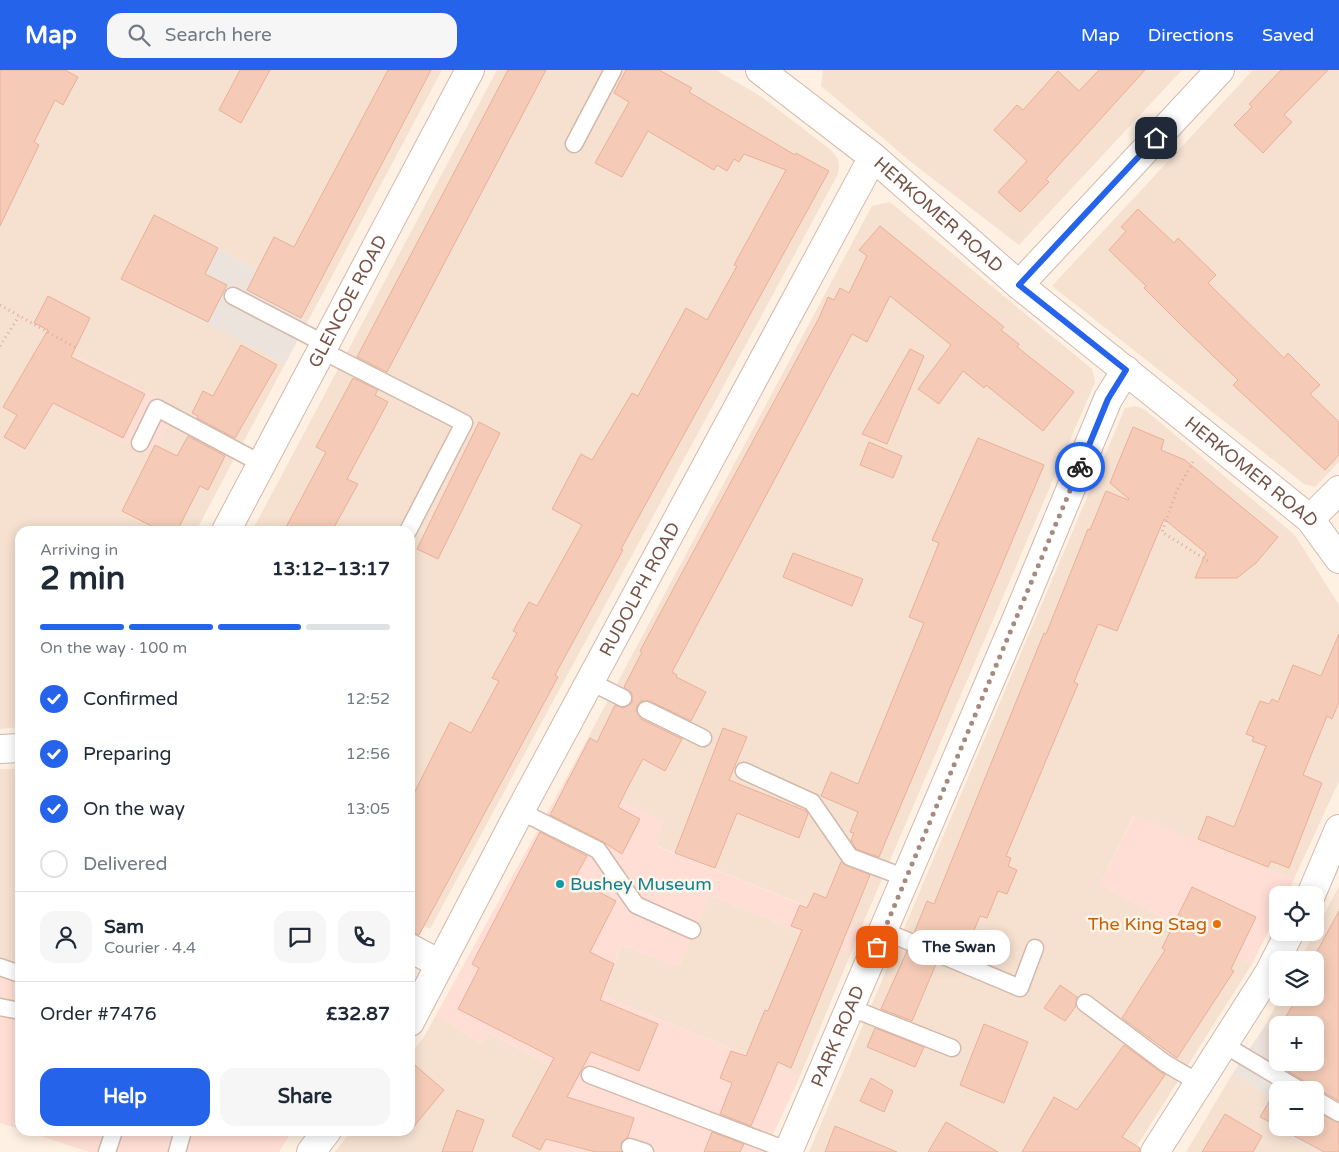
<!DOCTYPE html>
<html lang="en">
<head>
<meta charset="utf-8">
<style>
	:root { --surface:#fff; --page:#f6f6f7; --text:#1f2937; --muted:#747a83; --line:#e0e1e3; --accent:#2563eb }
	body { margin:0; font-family:"Varela Round",sans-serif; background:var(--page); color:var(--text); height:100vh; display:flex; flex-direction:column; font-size:19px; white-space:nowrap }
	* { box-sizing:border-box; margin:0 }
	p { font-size:16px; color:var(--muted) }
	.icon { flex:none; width:28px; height:28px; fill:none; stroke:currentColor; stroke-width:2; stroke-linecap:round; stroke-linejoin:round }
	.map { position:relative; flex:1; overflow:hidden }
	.details { position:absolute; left:15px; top:456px; width:400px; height:610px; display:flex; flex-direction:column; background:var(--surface); border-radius:15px; box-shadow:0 2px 12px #0003 }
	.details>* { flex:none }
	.fabs { position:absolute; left:1269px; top:816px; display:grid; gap:10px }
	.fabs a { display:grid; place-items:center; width:55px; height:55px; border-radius:10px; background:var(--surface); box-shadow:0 2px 12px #0003; font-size:25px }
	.pin { position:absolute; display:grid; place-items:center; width:42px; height:42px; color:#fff; margin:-21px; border-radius:10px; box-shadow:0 2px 8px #0006 }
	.courier { position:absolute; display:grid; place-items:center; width:50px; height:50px; margin:-25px; border:4px solid #2563eb; border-radius:50%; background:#fff; color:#222; box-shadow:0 1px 6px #0007 }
	.bubble { position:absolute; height:35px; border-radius:15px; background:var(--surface); box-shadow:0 2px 12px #0003; font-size:16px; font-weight:800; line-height:35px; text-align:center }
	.overview em { font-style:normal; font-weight:800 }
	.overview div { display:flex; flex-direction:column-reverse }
	.overview { display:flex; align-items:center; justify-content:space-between; height:85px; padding:0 25px }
	h1 { font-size:32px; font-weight:800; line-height:38px }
	.bar { display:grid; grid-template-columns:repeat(4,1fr); gap:8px 5px; align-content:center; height:60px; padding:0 25px }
	.bar i { height:6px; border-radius:4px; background:var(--line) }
	.bar .active { background:var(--accent) }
	.bar p { grid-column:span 4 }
	.line { display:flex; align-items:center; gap:12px; padding:0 25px; border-top:1px solid var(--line) }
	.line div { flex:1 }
	.round { display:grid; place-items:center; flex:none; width:52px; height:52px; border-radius:15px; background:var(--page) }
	ol { padding:0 25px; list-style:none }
	li { display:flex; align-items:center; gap:15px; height:55px }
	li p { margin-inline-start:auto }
	li .icon { padding:5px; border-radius:50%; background:var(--accent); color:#fff; stroke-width:4 }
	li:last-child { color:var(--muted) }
	li i { width:28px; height:28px; border:2px solid var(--line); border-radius:50% }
	.primary-button { display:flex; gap:10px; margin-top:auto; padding:10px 25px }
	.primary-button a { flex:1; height:58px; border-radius:15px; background:var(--accent); color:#fff; font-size:20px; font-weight:800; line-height:58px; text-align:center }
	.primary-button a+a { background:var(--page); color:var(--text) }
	header { display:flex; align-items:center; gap:30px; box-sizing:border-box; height:70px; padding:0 25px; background:var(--accent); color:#fff }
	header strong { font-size:24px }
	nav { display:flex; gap:28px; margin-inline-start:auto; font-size:18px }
	.search { width:350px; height:45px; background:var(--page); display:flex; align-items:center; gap:12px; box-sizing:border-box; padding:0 18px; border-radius:15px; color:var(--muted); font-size:19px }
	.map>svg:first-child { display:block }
</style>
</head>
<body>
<header>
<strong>Map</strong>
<div class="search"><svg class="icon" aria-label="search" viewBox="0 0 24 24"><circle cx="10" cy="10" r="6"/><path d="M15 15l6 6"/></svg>Search here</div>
<nav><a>Map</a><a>Directions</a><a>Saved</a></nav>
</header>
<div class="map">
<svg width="1339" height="1082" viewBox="0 0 1339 1082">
	<rect width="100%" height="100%" fill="#fef0e2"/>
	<path fill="#f6e1d0" d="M0,0h442l-134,251 -61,-31 10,-20 -103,-55 54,107 77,42 -42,79 -164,-86 72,99 18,-32 65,35 -38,72h-176v196l-20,2z
		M497,0h219l46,27 69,53 7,9 1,7 -1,8 -408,755 -20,-11v-387h-158z
		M823,0h359l-163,175 -108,-83 -90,-76z
		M1253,0h86v392l-24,25 -11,-3 -252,-198z
		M890,132l202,167 3,13 -234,546 -206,-83 9,-23 -96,-47 304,-569z
		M1135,336l9,3 151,126 44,70v176l-45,98 -161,-63 -33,69 152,79 -119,188h-324l316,-744z
		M0,699h20v198l-20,-7z
		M1339,816v181l-24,-42h-37l-1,8 -12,-7 15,-28h35v-38h-15z
		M709,825l142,58 -51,123 -197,-80 19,-51 57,22z
		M436,945l45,29 8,-11 87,47 -33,72h-208l16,-21h59v-76l14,-18z
		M1233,1003l36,22 -11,24 61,33h-133z"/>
	<path fill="#ffded5" d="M79,287l164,86 -9,16 -65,-34 -18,31 -98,-52z
		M568,705l97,47 -9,24 205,82 -10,25 -142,-58 -30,72 -57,-22 -19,51 197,80 -35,76h-222l33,-72 -87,-47 -8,11 -45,-29z
		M1134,745l160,64 -7,16h-9l-1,18 -25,51 -152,-79z
		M0,890l20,7v162l-20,-6z
		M26,1061h266l-13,21h-190z"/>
	<path fill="#ece3dd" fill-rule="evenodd" d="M154,145l103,55 -10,20 61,31 -23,43 -164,-85z
		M1265,956l12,7 1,29h37l24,5v85h-20l-61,-33 11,-24 -36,-22zM1278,1020h37v38h-37z"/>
	<path fill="#f5cbb8" stroke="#e9af97" d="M0,0h65l13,7 -15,28 -8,-5 -21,42 5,3 -39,81z
		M240,0h30l-29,53 -22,-13z
		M388,0h43l-130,248 -54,-28 27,-53 20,10z
		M508,0h38l-159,302 -30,-15z
		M626,0h33l33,18 -3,4 35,21 71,42 1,-2 33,18 -208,378 2,1 -68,125 3,2 -139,258 -9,-3v-131l40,-79 21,11 28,-52 -7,-3 25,-45 -4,-2 16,-29 8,4 45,-81 -30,-16 29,-55 11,6 40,-67 6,3 48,-88 21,12 30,-54 -3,-1 52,-95 -42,-16 -5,8 -5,-3 -7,12 -10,-6 -3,5 -66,-39 -26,46 -27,-14 34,-61 -15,-9z
		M1099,0h46l-99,109 3,3 -29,30 -22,-20 29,-31 -33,-31 23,-25 6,5 35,-39 21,20z
		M1281,0h47l-44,45 8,7 -29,31 -29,-28 18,-18 -3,-3z
		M1138,139l36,34 4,-5 38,37 -8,8 76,75 4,-5 32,32 -10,9 29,28v33l-14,15 -92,-85 5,-5 -58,-56 -36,-36 2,-2 -37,-36 17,-19 -5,-4z
		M154,145l64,33 -13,26 22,11 -19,37 -87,-43z
		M880,156l124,101 -3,3 18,14 -2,3 57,45 -31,39 -57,-46 -2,3 -21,-17 -24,33 -21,-15 33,-44 -61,-49 -23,46 -15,-8 -180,338 5,3 -1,2 30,15 -15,29 -41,-20h-9l-4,5 -1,5 5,8 41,20 -17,32 -22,-12 -13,24 -12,24 22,12 -18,35 -20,-13 -52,-26 40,-77 7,4 18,-37 9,3 8,-5v-10l-8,-6 18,-35 -2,-1 179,-333 9,-21 6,3 6,-12 9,5 18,-37 -8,-6z
		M48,226l42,22 -19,39 74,37 -22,44 -70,-35 -28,46 -21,-12 13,-22 -14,-8 45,-77 -14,-7z
		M241,275l36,20 -42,73 -38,-20 1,-2 -6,-3 11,-22 10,5z
		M910,279l14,7 -37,88 -25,-10z
		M353,308l25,12 -3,5 13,7 -41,77 11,5 -26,47h-48l42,-79 -10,-5z
		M479,352l21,11 -62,126 -21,-10z
		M1133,357l31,13 -3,10 24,10 93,77 -22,26 -19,15h-42l11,-25 -42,-34 -47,112 -19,-7 -24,58 4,2 -72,172 5,2 -3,8 9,4 -10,24 -9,-3 -11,27 -7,-2 -16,38 -50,-21 13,-32 7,3 110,-271 2,1 42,-105 2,1 16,-39 22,9 1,-1 -19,-16z
		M188,366l37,20 -17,34 -8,-4 -23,45h-16l-39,-20 33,-66 22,11z
		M978,368l66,27 -165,392 -23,-8 -5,-9 3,-7 -4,-1 8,-20 -37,-16 10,-24 27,12 66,-161 -15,-6 30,-74 -7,-3z
		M869,372l33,14 -9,22 -33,-13z
		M793,483l70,26 -11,27 -69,-29z
		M1339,564v68l-7,17 -5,-3 -24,59 19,8 -33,85 -18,-7 -3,6 -70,-28 9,-23 27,11 32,-81 -14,-5 2,-4 -8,-3 14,-33 9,3 3,-5 6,3 15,-37 28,11z
		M723,658l24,9 -18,43 77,31 2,3 -9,24 -62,-25 -22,55 -40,-15z
		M540,762l47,24 -13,23 42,22 -26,51 24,12 -14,36 58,24 -19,47 -48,-19 -24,45 67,21 -6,19 -7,6 1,9h-26l-50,-13 -6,11 -28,-14 42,-78 -96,-49 21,-41 -7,-4z
		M841,792l29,13 -79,193 -13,-6 -27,64 -31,-12 12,-31 -12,-5 11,-27 15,5 19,-46 3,1 34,-81 -11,-4 9,-21 7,3 7,-15 12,5z
		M1192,817l64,30 -25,52 3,2 -57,87 -55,-40 43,-68 -3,-2z
		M1339,841v190l-19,-11h-10l-4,-8 -20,-12 2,-2 -9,-6h36v-37h-29l-4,-2 15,-25h18v-43z
		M907,881l29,13 -24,57 -31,-12z
		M1060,915l17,12 -1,9 -11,15 -21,-13z
		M984,954l44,18 -24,61 -44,-18z
		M875,958l49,19 -9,20 -48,-20z
		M1124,975l41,30 -43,62 18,11 -1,4h-117l32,-55 23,13z
		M410,991l34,29 -34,41z
		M871,1008l22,13 -9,21 -24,-11z
		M1277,1018l3,2h-2v36l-18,-9z
		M457,1040l27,10 -12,32h-30z
		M1315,1041l24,12v29h-15l-44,-24h35z
		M1225,1044l37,22 -9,16h-51z
		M946,1052l52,30h-70z
		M835,1056l62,26h-72z
		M712,1062l32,12 -4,8h-36z"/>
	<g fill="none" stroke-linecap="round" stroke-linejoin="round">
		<g stroke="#d2b9ab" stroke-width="19">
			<path id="service" d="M574,74l39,-74
				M233,226l92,48
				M321,280l143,73 -56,108
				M140,373l17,-35 105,56
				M591,612l32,16
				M646,640l57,28
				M744,701l68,31 38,55 56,21
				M520,741l78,39 38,55 56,25
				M884,861l136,57 15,-40
				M0,897l20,7
				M1085,933l80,60 34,20
				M0,937l20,4
				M851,938l101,40
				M1223,974l77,46
				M590,1005l199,76
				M1315,1029l24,14
				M630,1077l15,5
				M107,1082l7,-21
				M177,1082l6,-21"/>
		</g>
		<g stroke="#d2b9ab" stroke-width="30">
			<g id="minor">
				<path d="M1019,215l201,-215"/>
				<path d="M1310,449l29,-29"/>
				<path id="s1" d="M226,461l244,-461"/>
				<path d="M0,679l20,-1"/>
				<path d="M1311,825l28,-66"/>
				<path d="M410,878l30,16"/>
				<path id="s2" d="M410,952l110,-211 353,-654"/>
				<path d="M311,1082l16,-21"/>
				<path id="s3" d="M788,1082l229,-534 91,-219 18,-29"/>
				<path d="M1155,1082l114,-179 21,-41"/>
			</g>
		</g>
		<g stroke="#d2b9ab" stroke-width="30">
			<g id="tertiary">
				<path id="s4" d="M760,0l113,87 146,128 291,234 29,40"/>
			</g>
		</g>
		<path stroke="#daae9b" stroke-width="3" stroke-dasharray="1 4" stroke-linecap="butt" d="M0,235l78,44
			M0,276l19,-30
			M1193,392l-16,28 -15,42 46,29"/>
		<use href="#service" stroke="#fff" stroke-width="16"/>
		<use href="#minor" stroke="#fff" stroke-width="28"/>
		<use href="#tertiary" stroke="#fff" stroke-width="28"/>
	</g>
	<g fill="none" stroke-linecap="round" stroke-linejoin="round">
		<path stroke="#a68a7d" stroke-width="5" stroke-dasharray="0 9" d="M877,877l203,-480"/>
		<path stroke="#2563eb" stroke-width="6" d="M1080,397l28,-68 18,-29 -107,-85 137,-147"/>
	</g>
	<circle fill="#0f9aa8" stroke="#fff5ea" stroke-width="2" cx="560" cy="814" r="5"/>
	<circle fill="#e8710a" stroke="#fff5ea" stroke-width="2" cx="1217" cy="854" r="5"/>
	<g text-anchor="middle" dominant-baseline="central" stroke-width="5" stroke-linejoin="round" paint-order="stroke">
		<g font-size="18" fill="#775347" stroke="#fff5ea">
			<text stroke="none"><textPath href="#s4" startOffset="230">HERKOMER ROAD</textPath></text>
			<text stroke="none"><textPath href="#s1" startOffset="260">GLENCOE ROAD</textPath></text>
			<text stroke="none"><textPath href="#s4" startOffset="635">HERKOMER ROAD</textPath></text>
			<text stroke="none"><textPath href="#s2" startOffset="490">RUDOLPH ROAD</textPath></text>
			<text stroke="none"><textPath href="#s3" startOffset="126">PARK ROAD</textPath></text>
		</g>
		<g font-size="18" fill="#0d838f" stroke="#fff5ea" text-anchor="start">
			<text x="570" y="814">Bushey Museum</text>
		</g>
		<g font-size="18" fill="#c56008" stroke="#fff5ea" text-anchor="end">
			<text x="1207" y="854">The King Stag</text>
		</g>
	</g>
</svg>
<div class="fabs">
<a><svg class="icon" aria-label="locate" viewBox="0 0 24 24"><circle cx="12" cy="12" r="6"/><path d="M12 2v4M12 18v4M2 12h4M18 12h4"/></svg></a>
<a><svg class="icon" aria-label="layers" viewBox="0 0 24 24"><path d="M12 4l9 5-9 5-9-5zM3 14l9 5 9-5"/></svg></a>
<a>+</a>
<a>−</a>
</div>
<div class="pin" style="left:877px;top:877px;background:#ea580c"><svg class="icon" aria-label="bag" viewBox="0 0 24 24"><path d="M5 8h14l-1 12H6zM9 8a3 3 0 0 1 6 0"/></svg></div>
<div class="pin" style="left:1156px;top:68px;background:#1f2937"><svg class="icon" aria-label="home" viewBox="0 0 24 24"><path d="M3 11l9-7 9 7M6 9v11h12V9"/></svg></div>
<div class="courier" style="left:1080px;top:397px"><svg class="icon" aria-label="bike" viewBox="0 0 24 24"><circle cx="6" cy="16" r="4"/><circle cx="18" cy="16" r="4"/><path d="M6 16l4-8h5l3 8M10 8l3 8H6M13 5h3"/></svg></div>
<div class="bubble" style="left:908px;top:860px;width:102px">The Swan</div>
<section class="details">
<div class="overview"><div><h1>2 min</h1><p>Arriving in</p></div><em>13:12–13:17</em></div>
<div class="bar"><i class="active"></i><i class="active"></i><i class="active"></i><i></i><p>On the way · 100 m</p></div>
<ol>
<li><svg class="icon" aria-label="check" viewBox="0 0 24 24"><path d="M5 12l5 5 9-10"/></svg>Confirmed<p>12:52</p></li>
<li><svg class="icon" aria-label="check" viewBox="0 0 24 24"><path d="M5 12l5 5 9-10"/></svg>Preparing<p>12:56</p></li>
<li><svg class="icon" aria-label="check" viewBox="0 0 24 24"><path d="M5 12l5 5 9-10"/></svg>On the way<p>13:05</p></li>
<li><i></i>Delivered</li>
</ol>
<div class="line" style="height:90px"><a class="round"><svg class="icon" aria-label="person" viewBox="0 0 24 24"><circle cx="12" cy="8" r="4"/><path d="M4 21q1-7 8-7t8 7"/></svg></a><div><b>Sam</b><p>Courier · 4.4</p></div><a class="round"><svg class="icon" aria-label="chat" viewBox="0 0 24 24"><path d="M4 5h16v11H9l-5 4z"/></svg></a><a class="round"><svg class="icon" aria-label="phone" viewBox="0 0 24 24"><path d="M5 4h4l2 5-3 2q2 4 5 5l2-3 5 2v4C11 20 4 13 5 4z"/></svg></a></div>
<div class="line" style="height:65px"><div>Order #7476</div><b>£32.87</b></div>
<div class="primary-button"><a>Help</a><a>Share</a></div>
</section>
</div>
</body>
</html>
